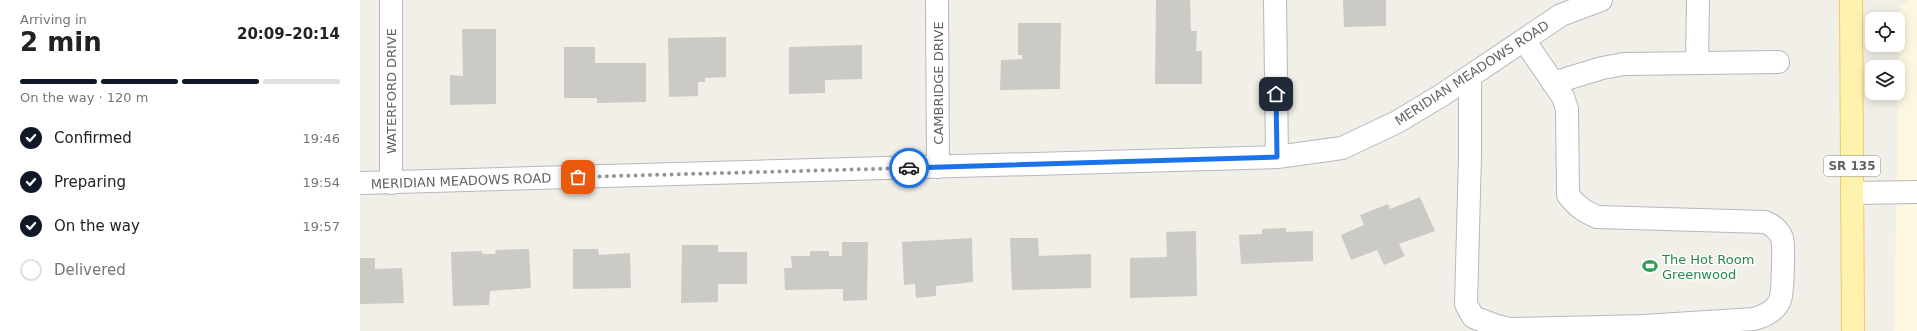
<!DOCTYPE html>
<html lang="en">
<head>
<meta charset="utf-8">
<style>
	:root { --surface:#fff; --page:#f6f6f6; --text:#222; --muted:#767676; --line:#e0e0e0; --accent:#111827 }
	body { margin:0; font-family:"DejaVu Sans",sans-serif; background:var(--page); color:var(--text); height:100vh; display:flex; flex-direction:column; font-size:15px; white-space:nowrap }
	* { box-sizing:border-box; margin:0 }
	p { font-size:13px; color:var(--muted) }
	.icon { flex:none; width:22px; height:22px; fill:none; stroke:currentColor; stroke-width:2; stroke-linecap:round; stroke-linejoin:round }
	.map { position:relative; flex:1; overflow:hidden }
	.panel { display:flex; flex-direction:column; background:var(--surface); width:360px }
	.panel>* { flex:none }
	.buttons { position:absolute; left:1505px; top:12px; display:grid; gap:8px }
	.buttons a { display:grid; place-items:center; width:40px; height:40px; border-radius:8px; background:var(--surface); box-shadow:0 2px 10px #0003; font-size:20px }
	.pin { position:absolute; display:grid; place-items:center; width:34px; height:34px; color:#fff; margin:-17px; border-radius:8px; box-shadow:0 2px 6px #0006 }
	.courier { position:absolute; display:grid; place-items:center; width:40px; height:40px; margin:-20px; border:3px solid #1a73e8; border-radius:50%; background:#fff; color:#222; box-shadow:0 1px 5px #0007 }
	.headline em { font-style:normal; font-weight:600 }
	.headline div { display:flex; flex-direction:column-reverse }
	.headline { display:flex; align-items:center; justify-content:space-between; height:68px; padding:0 20px }
	h1 { font-size:26px; font-weight:600; line-height:30px }
	.bar { display:grid; grid-template-columns:repeat(4,1fr); gap:6px 4px; align-content:center; height:48px; padding:0 20px }
	.bar i { height:5px; border-radius:3px; background:var(--line) }
	.bar .selected { background:var(--accent) }
	.bar p { grid-column:span 4 }
	ol { padding:0 20px; list-style:none }
	li { display:flex; align-items:center; gap:12px; height:44px }
	li p { margin-inline-start:auto }
	li .icon { padding:4px; border-radius:50%; background:var(--accent); color:#fff; stroke-width:4 }
	li:last-child { color:var(--muted) }
	li i { width:22px; height:22px; border:2px solid var(--line); border-radius:50% }
	main { display:flex; flex:1; min-height:0 }
	.map>svg:first-child { display:block }
</style>
</head>
<body>
<main>
<section class="panel">
<div class="headline"><div><h1>2 min</h1><p>Arriving in</p></div><em>20:09–20:14</em></div>
<div class="bar"><i class="selected"></i><i class="selected"></i><i class="selected"></i><i></i><p>On the way · 120 m</p></div>
<ol>
<li><svg class="icon" aria-label="check" viewBox="0 0 24 24"><path d="M5 12l5 5 9-10"/></svg>Confirmed<p>19:46</p></li>
<li><svg class="icon" aria-label="check" viewBox="0 0 24 24"><path d="M5 12l5 5 9-10"/></svg>Preparing<p>19:54</p></li>
<li><svg class="icon" aria-label="check" viewBox="0 0 24 24"><path d="M5 12l5 5 9-10"/></svg>On the way<p>19:57</p></li>
<li><i></i>Delivered</li>
</ol>
</section>
<div class="map">
<svg width="1557" height="331" viewBox="0 0 1557 331">
	<rect width="100%" height="100%" fill="#f1efe8"/>
	<path fill="#fef7e0" d="M1550,0h7v331h-23l6,-325z"/>
	<path fill="#cccac5" d="M796,0h34l1,31h6l-1,20h6v33h-47z
		M983,0h43v26l-42,1z
		M658,23h43l-1,66 -60,1 1,-30 21,-1v-4h-4z
		M102,29h34v75l-46,1v-30l13,1z
		M366,37v40l-21,1v4h-7v14l-29,1 -1,-59z
		M502,45v34l-37,1v13l-36,1v-47z
		M204,47h31v16h51v39l-49,1v-5h-33z
		M1060,197l15,34 -36,13 6,12 -21,9 -7,-15 -26,10 -10,-25 23,-10 -4,-10 28,-11 2,5z
		M926,228v4l27,-1v30l-72,3 -2,-29 23,-1v-5z
		M836,231l1,65 -67,2v-40l37,-1 -1,-25z
		M612,238l1,44 -37,4v10l-20,2 -1,-14 -11,1 -2,-43z
		M650,238h28l1,18 52,-2v34l-79,2z
		M482,242h26l-1,58 -24,1v-12l-58,1 -1,-22h8l-1,-12h19v-5h19v5h13z
		M322,245h36v7h29v32h-29v18l-37,1z
		M169,249l2,39 -41,3 -1,14 -36,1 -2,-54 31,-1v3h14l-1,-4z
		M213,249h25l1,6 31,-2 1,35 -58,1z
		M0,258h15v11l27,-1 2,35 -44,1z"/>
	<g fill="none" stroke-linecap="round" stroke-linejoin="round">
		<g stroke="#b5b8bc" stroke-width="24">
			<path id="minor" d="M31,0v183
				M577,0l1,167
				M915,0l2,157
				M1337,63l1,-63
				M1110,76v79l-4,149 7,13 24,9 13,3 134,-3 110,-7c10,-3 22,-8 26,-19 3,-7 4,-55 2,-62 -3,-8 -10,-13 -17,-16l-168,-5c-13,-6 -20,-10 -29,-22l-1,-86 -4,-12 -39,-57
				M1193,83l49,-15 22,-4 154,-2
				M0,183l917,-26 65,-9 55,-26 45,-27 119,-80 40,-15
				M1492,193l65,-1"/>
		</g>
		<g stroke="#f2c960" stroke-width="24">
			<path id="major" d="M1491,0l2,331"/>
		</g>
		<use href="#minor" stroke="#fff" stroke-width="22"/>
		<use href="#major" stroke="#fff2af" stroke-width="22"/>
	</g>
	<g fill="none" stroke-linecap="round" stroke-linejoin="round">
		<path stroke="#929495" stroke-width="4" stroke-dasharray="0 7.2" d="M218,177l331,-9"/>
		<path stroke="#1a73e8" stroke-width="5" d="M549,168l368,-11 -1,-63"/>
	</g>
	<defs>
		<g id="stadium-bare" transform="scale(1.2)"><path d="M0-5a6.5 5 0 1 0 0 10a6.5 5 0 1 0 0-10ZM-3.5-1.8h7v3.6h-7Z" fill="#2e9e5b" stroke="#fff" stroke-width="2.5" paint-order="stroke"/></g>
	</defs>
	<g fill-rule="evenodd">
		<use href="#stadium-bare" x="1290" y="266"/>
	</g>
	<g text-anchor="middle" dominant-baseline="central" stroke-width="3" stroke-linejoin="round" paint-order="stroke">
		<rect fill="#fff" stroke="#8f9295" stroke-width="1" x="1464" y="156" width="56" height="20" rx="3"/>
		<g font-size="12" font-weight="bold" fill="#5f6368">
			<text x="1492" y="166">SR 135</text>
		</g>
		<g font-size="13" fill="#5f6368" stroke="#fff">
			<text transform="translate(1112 73) rotate(-33)">MERIDIAN MEADOWS ROAD</text>
			<text transform="translate(578 83) rotate(-90)">CAMBRIDGE DRIVE</text>
			<text transform="translate(31 91) rotate(-90)">WATERFORD DRIVE</text>
			<text transform="translate(101 181) rotate(-2)">MERIDIAN MEADOWS ROAD</text>
		</g>
		<g font-size="13" fill="#27864d" stroke="#fff" text-anchor="start">
			<text x="1302" y="259">The Hot Room<tspan x="1302" dy="15">Greenwood</tspan></text>
		</g>
	</g>
</svg>
<div class="buttons">
<a><svg class="icon" aria-label="locate" viewBox="0 0 24 24"><circle cx="12" cy="12" r="6"/><path d="M12 2v4M12 18v4M2 12h4M18 12h4"/></svg></a>
<a><svg class="icon" aria-label="layers" viewBox="0 0 24 24"><path d="M12 4l9 5-9 5-9-5zM3 14l9 5 9-5"/></svg></a>
</div>
<div class="pin" style="left:218px;top:177px;background:#ea580c"><svg class="icon" aria-label="bag" viewBox="0 0 24 24"><path d="M5 8h14l-1 12H6zM9 8a3 3 0 0 1 6 0"/></svg></div>
<div class="pin" style="left:916px;top:94px;background:#1f2937"><svg class="icon" aria-label="home" viewBox="0 0 24 24"><path d="M3 11l9-7 9 7M6 9v11h12V9"/></svg></div>
<div class="courier" style="left:549px;top:168px"><svg class="icon" aria-label="car" viewBox="0 0 24 24"><path d="M5 17H2v-5l4-1 3-4h7l3 4 3 1v5h-3M9 17h6M6 11h13"/><circle cx="7" cy="17" r="2"/><circle cx="17" cy="17" r="2"/></svg></div>
</div>
</main>
</body>
</html>
